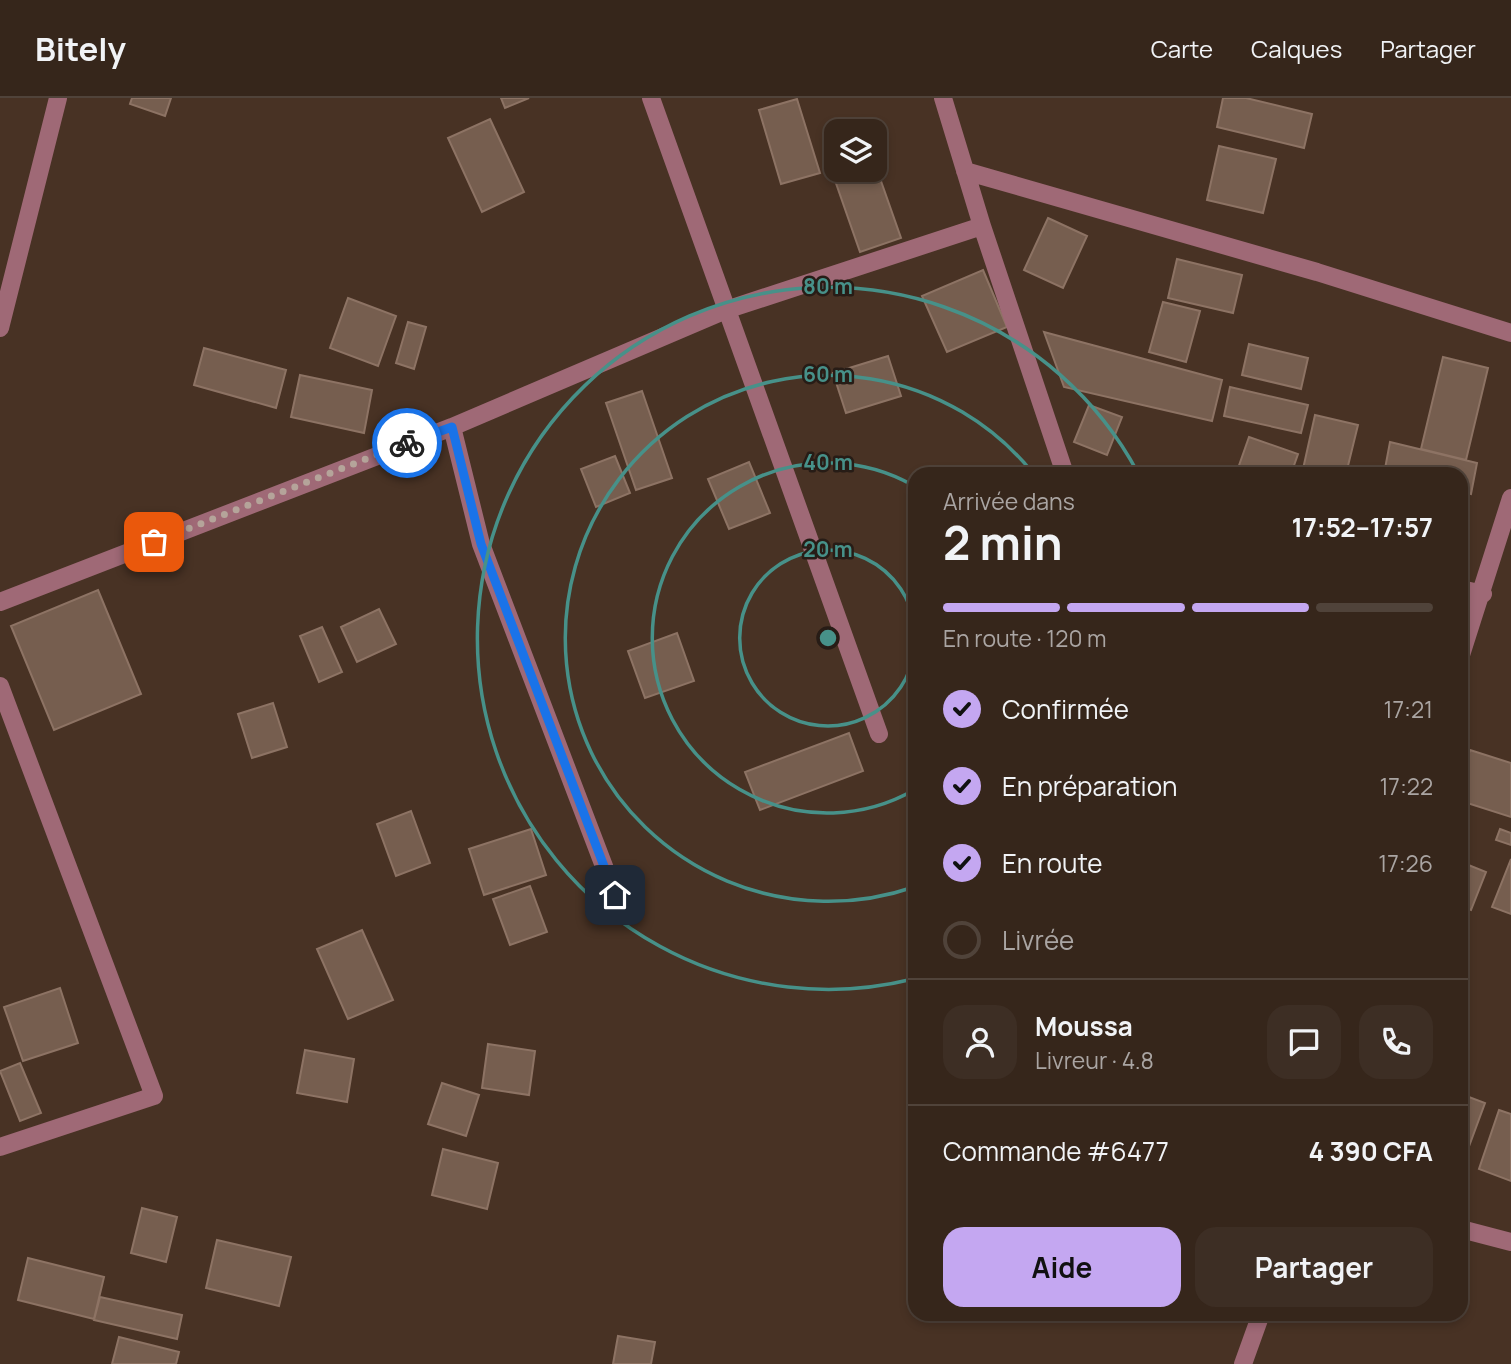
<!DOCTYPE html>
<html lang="fr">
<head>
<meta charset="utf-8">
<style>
	:root { --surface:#36261b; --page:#3d2e24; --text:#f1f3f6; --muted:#aaa5a3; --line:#50433a; --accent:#c4a7f1 }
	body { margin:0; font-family:Manrope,sans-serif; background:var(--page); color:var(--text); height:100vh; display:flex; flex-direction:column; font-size:26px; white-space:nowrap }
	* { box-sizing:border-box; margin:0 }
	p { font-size:23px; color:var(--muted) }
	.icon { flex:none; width:38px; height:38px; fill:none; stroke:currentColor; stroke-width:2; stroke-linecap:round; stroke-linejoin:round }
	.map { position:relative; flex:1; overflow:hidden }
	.panel { position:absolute; left:908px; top:369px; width:560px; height:854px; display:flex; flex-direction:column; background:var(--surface); border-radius:21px; box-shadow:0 4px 10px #0003,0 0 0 2px var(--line) }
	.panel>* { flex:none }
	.buttons { position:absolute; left:824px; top:21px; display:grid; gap:14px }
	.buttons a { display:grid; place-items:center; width:63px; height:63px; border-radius:14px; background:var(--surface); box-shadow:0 4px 10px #0003,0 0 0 2px var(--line); font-size:35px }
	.pin { position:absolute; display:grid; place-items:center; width:60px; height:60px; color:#fff; margin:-30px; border-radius:14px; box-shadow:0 4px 10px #0006 }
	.courier { position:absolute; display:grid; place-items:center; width:70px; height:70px; margin:-35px; border:5px solid #1a73e8; border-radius:50%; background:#fff; color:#222; box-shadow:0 2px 9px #0007 }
	.headline em { font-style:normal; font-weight:700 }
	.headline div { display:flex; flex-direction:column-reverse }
	.headline { display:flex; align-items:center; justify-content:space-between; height:119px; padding:0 35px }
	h1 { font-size:46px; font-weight:700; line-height:52px }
	.bar { display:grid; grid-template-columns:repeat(4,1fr); gap:10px 7px; align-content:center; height:84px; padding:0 35px }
	.bar i { height:9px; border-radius:5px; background:var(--line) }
	.bar .active { background:var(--accent) }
	.bar p { grid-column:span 4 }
	.line { display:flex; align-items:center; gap:18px; padding:0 35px; border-top:2px solid var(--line) }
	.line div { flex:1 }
	.round { display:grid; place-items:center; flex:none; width:74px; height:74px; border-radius:21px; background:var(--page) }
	ol { padding:0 35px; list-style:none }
	li { display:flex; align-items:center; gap:21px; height:77px }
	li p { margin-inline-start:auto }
	li .icon { padding:7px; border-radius:50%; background:var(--accent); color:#111; stroke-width:4 }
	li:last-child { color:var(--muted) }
	li i { width:38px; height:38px; border:4px solid var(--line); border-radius:50% }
	.primary-button { display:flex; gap:14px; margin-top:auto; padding:14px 35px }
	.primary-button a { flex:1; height:80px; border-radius:21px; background:var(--accent); color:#111; font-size:28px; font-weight:700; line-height:80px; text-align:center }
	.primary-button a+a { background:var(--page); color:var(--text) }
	header { display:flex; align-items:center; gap:42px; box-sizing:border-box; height:98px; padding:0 35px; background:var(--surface); border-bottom:2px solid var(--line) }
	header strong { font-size:33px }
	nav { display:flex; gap:38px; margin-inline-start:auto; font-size:24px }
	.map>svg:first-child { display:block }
</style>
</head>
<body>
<header>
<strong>Bitely</strong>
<nav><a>Carte</a><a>Calques</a><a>Partager</a></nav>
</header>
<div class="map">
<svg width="1511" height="1266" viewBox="0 0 1511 1266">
	<rect width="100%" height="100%" fill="#483224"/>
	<path fill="#765e4f" stroke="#8d7364" stroke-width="2" d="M132,0h39l-6,18 -35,-12z
		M501,0h28l-24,10z
		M1223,0h23l66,16 -8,34 -87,-21z
		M797,1l23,74 -39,11 -22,-74z
		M490,21l34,73 -42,20 -34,-74z
		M1219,48l57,13 -13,54 -56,-13z
		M875,66l26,74 -41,14 -29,-83 44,1z
		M1048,120l39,18 -24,52 -39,-18z
		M1177,161l65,16 -9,38 -65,-15z
		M983,172l24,57 -60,25 -25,-56z
		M348,200l48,18 -18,50 -48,-18z
		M1163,204l37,9 -14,51 -37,-10z
		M408,224l18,5 -12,42 -18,-6z
		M1044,234l178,48 -10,41 -148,-34z
		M1249,246l59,14 -7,31 -59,-14z
		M204,250l82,22 -10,38 -82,-23z
		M888,258l13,40 -55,17 -13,-40z
		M1443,259l45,11 -22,92 -45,-11z
		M300,277l72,15 -8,43 -73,-16z
		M1230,289l78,18 -7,28 -77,-17z
		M642,293l30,87 -36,12 -30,-87z
		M1089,307l33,12 -15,38 -33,-13z
		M1315,317l43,10 -12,49h-20l-23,-5z
		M1249,339l49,17 -7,20h-55z
		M1390,344l87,21 -6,31 -10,-2v-18h-77z
		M615,358l15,37 -34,14 -15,-38z
		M749,364l21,51 -41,16 -21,-50z
		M98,492l43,104 -87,36 -43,-104z
		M379,511l17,35 -39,18 -16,-35z
		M322,529l20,45 -23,10 -19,-46z
		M677,535l17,48 -49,17 -17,-47z
		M273,605l14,44 -35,11 -14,-44z
		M849,635l14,38 -103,39 -15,-38z
		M1470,652l41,13v54l-50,-16v-22z
		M411,713l19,52 -34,13 -19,-52z
		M531,731l15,46 -62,20 -15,-46z
		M1500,731l11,4v12l-15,-5z
		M1511,761v55l-19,-7z
		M1461,764l25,10 -15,38 -10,-4z
		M530,788l17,46 -37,13 -17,-46z
		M362,832l31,70 -45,19 -31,-70z
		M60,890l18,55 -55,18 -19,-54z
		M488,946l47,7 -6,44 -47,-7z
		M305,952l49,9 -7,43 -50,-9z
		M20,965l21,50 -21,8 -20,-50z
		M442,985l37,12 -13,41 -38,-12z
		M1461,996l24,9 -24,65z
		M1499,1012l12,4v67l-32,-12z
		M443,1051l55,14 -11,46 -55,-14z
		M142,1110l35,9 -11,45 -35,-9z
		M217,1142l74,17 -12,49 -73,-18z
		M28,1160l76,19 -10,42 -76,-19z
		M100,1199l82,18 -5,24 -83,-19z
		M618,1238l37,6 -4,22h-38z
		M119,1239l60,15 -3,12h-64z"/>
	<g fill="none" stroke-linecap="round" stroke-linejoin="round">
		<path stroke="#9f6976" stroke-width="18" d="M651,0l228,636
			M943,0l39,128 83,248
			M965,73l352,101 194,61
			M0,230l58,-230
			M452,329l29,117 134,351
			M1461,491l22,5
			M0,504l452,-175 274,-117 256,-84
			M1461,557l50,-157
			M0,588l154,410 -154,51
			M1461,1131l50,13
			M1243,1266l18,-50"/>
	</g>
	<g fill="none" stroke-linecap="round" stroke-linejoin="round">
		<path stroke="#b5a49a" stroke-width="7" stroke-dasharray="0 12.6" d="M154,444l253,-99"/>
		<path stroke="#1a73e8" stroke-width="9" d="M407,345l45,-16 29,117 134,351"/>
	</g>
	<g fill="none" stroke="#479189" stroke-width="3.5">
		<path d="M915 551A88 88 0 1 1 915 529"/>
		<path d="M914 692A175 175 0 1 1 914 388"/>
		<path d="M914 789A263 263 0 1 1 1032 374"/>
		<path d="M913 881A351 351 0 1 1 1138 375"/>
	</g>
	<circle cx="828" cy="540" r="10" fill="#479189" stroke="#271c16" stroke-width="3.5"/>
	<g font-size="21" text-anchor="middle" font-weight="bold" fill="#479189" stroke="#271c16" stroke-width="5" stroke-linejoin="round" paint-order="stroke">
		<text x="828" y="196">80 m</text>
		<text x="828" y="284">60 m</text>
		<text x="828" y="372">40 m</text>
		<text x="828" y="459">20 m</text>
	</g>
</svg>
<div class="buttons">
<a><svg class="icon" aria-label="layers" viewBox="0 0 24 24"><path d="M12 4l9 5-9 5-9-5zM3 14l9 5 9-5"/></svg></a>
</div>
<div class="pin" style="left:154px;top:444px;background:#ea580c"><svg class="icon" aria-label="bag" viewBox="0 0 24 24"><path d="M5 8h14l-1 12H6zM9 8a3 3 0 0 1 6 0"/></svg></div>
<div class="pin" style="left:615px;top:797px;background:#1f2937"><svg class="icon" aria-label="home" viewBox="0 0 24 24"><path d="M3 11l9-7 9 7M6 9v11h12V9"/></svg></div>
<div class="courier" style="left:407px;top:345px"><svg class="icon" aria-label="bike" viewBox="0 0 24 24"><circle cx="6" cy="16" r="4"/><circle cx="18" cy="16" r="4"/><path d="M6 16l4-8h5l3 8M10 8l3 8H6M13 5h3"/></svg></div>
<section class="panel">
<div class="headline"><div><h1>2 min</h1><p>Arrivée dans</p></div><em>17:52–17:57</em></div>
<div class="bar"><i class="active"></i><i class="active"></i><i class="active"></i><i></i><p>En route · 120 m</p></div>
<ol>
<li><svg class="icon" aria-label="check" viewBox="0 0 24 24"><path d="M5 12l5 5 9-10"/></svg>Confirmée<p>17:21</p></li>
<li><svg class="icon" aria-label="check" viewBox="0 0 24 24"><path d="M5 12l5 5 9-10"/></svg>En préparation<p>17:22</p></li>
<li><svg class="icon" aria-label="check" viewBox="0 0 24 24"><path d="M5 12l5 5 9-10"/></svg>En route<p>17:26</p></li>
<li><i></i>Livrée</li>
</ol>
<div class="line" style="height:126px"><a class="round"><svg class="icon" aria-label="person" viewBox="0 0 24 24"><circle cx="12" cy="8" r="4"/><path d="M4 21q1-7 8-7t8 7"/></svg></a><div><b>Moussa</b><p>Livreur · 4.8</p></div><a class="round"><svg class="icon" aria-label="chat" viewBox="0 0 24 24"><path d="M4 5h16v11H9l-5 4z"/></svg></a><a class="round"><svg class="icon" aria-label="phone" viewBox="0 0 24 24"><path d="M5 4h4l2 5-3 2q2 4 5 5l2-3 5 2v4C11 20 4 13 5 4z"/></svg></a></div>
<div class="line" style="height:91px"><div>Commande #6477</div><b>4 390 CFA</b></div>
<div class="primary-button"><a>Aide</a><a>Partager</a></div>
</section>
</div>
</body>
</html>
